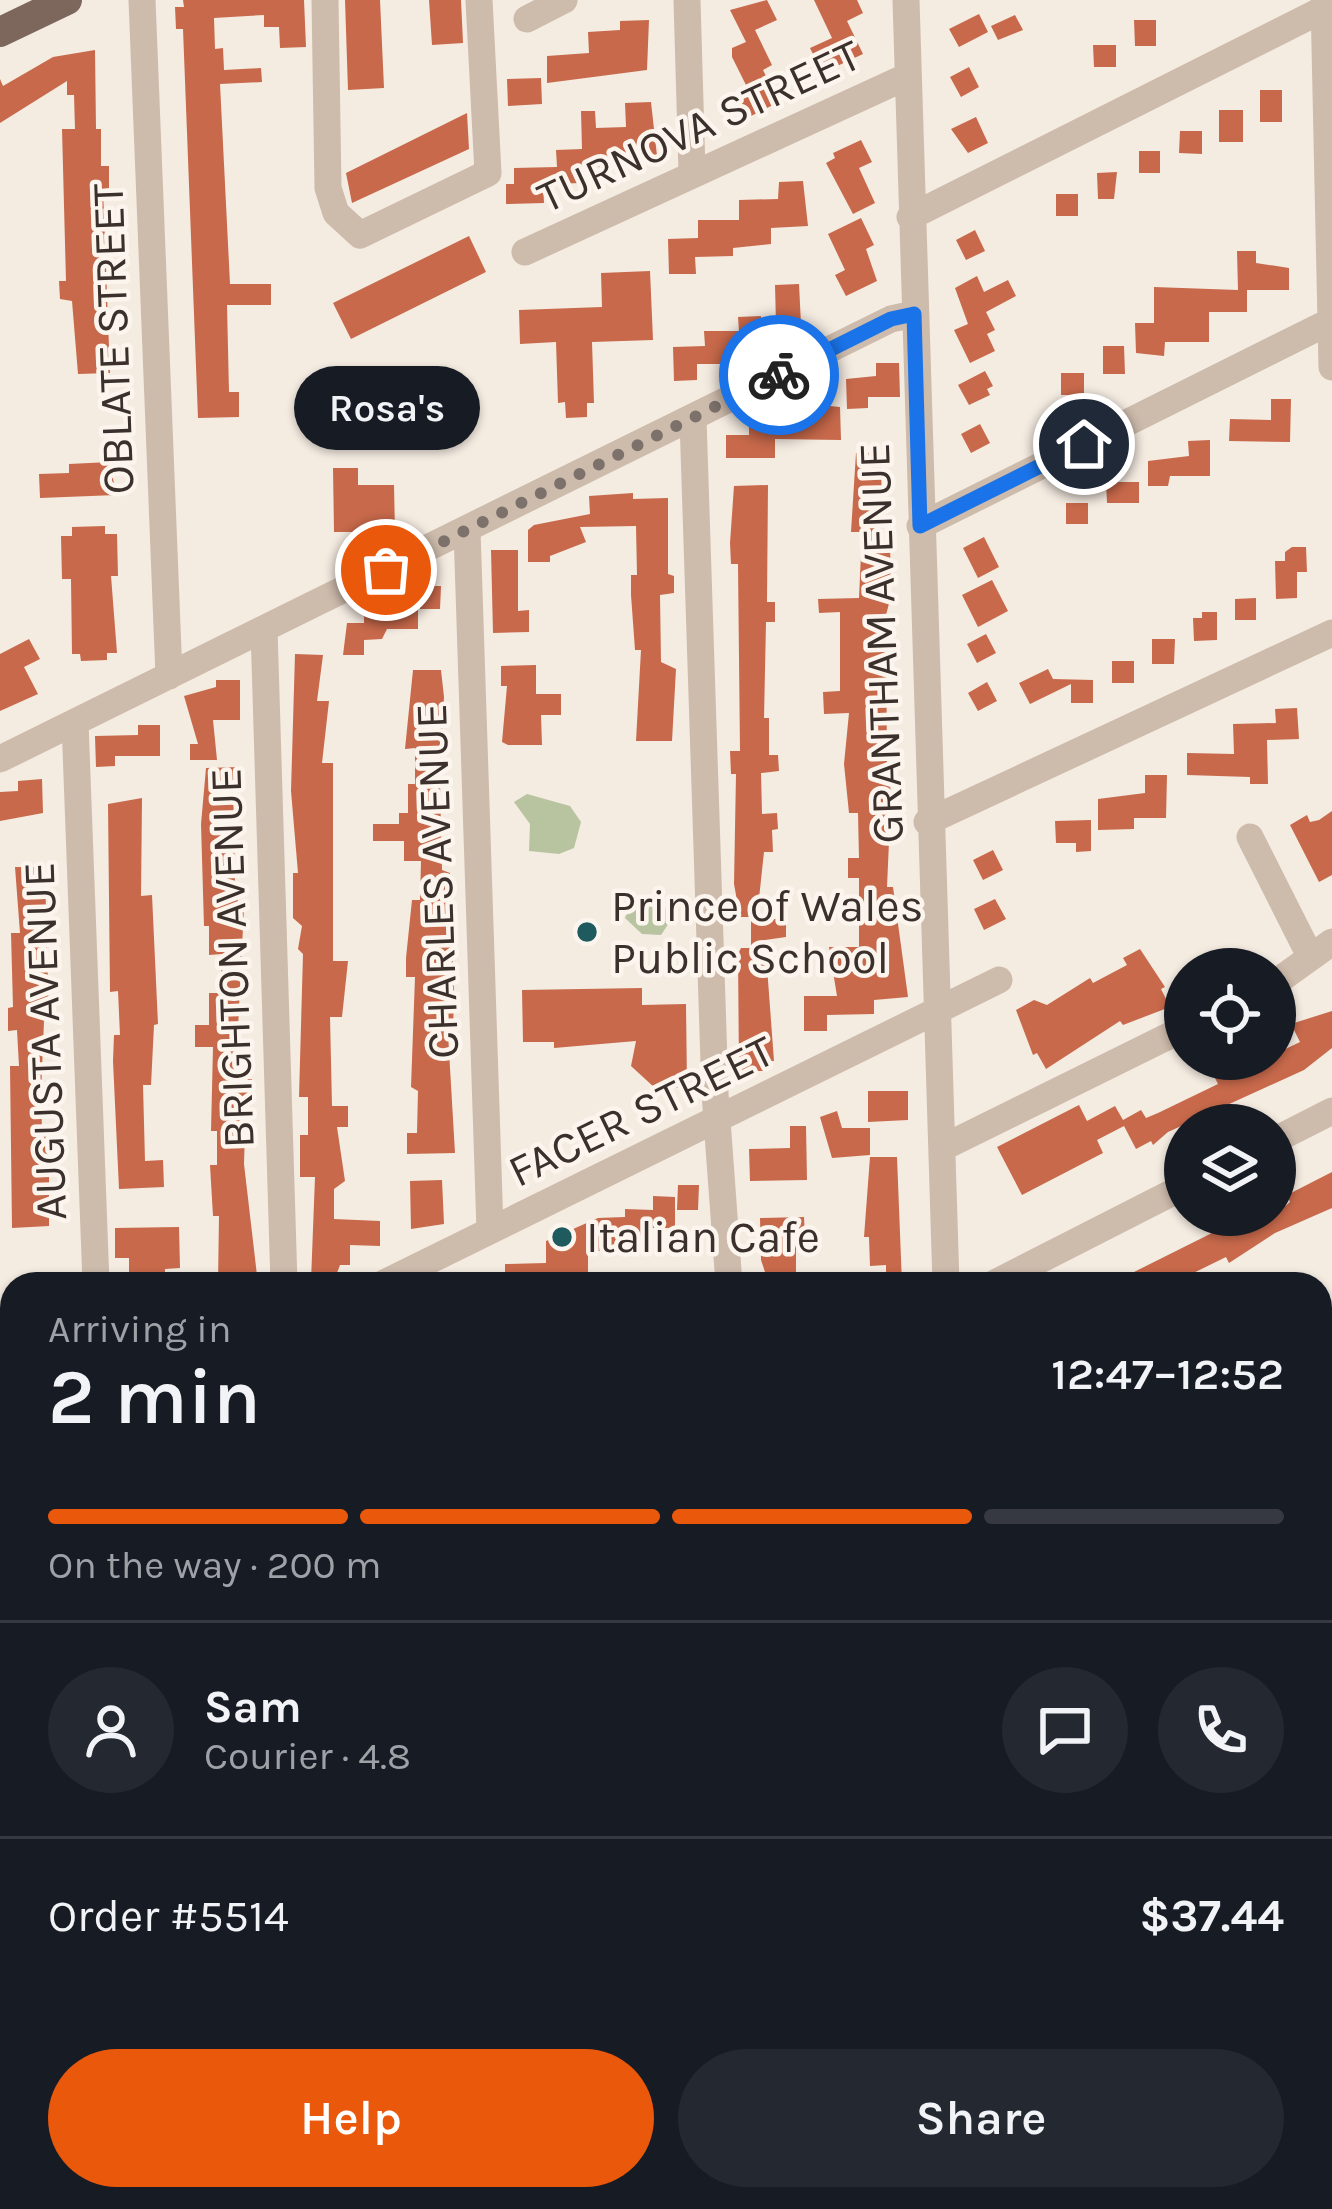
<!DOCTYPE html>
<html lang="en">
<head>
<meta charset="utf-8">
<style>
	:root { --surface:#171b24; --page:#242831; --text:#f1f3f6; --muted:#9ea1a6; --line:#363941; --accent:#ea580c }
	body { margin:0; font-family:Karla,sans-serif; background:var(--page); color:var(--text); height:100vh; display:flex; flex-direction:column; font-size:45px; white-space:nowrap }
	* { box-sizing:border-box; margin:0 }
	p { font-size:39px; color:var(--muted) }
	.icon { flex:none; width:66px; height:66px; fill:none; stroke:currentColor; stroke-width:2; stroke-linecap:round; stroke-linejoin:round }
	.map { position:relative; flex:1; overflow:hidden }
	.side { position:absolute; left:0px; top:1272px; width:1332px; height:939px; display:flex; flex-direction:column; background:var(--surface); border-radius:36px 36px 0 0; box-shadow:0 3px 9px #0004 }
	.side>* { flex:none }
	.controls { position:absolute; left:1164px; top:948px; display:grid; gap:24px }
	.controls a { display:grid; place-items:center; width:132px; height:132px; border-radius:50%; background:var(--surface); box-shadow:0 3px 9px #0004; font-size:60px }
	.pin { position:absolute; display:grid; place-items:center; width:102px; height:102px; color:#fff; margin:-51px; border:6px solid #fff; border-radius:50%; box-shadow:0 3px 12px #0007 }
	.courier { position:absolute; display:grid; place-items:center; width:120px; height:120px; margin:-60px; border:9px solid #1a73e8; border-radius:50%; background:#fff; color:#222; box-shadow:0 3px 15px #0007 }
	.bubble { position:absolute; height:84px; border-radius:42px; background:var(--surface); box-shadow:0 3px 9px #0004; font-size:39px; font-weight:600; line-height:84px; text-align:center }
	.head em { font-style:normal; font-weight:600 }
	.head div { display:flex; flex-direction:column-reverse }
	.head { display:flex; align-items:center; justify-content:space-between; height:204px; padding:0 48px }
	h1 { font-size:78px; font-weight:600; line-height:90px }
	.bar { display:grid; grid-template-columns:repeat(4,1fr); gap:18px 12px; align-content:center; height:144px; padding:0 48px }
	.bar i { height:15px; border-radius:9px; background:var(--line) }
	.bar .selected { background:var(--accent) }
	.bar p { grid-column:span 4 }
	.line { display:flex; align-items:center; gap:30px; padding:0 48px; border-top:3px solid var(--line) }
	.line div { flex:1 }
	.round { display:grid; place-items:center; flex:none; width:126px; height:126px; border-radius:63px; background:var(--page) }
	.cta { display:flex; gap:24px; margin-top:auto; padding:24px 48px }
	.cta a { flex:1; height:138px; border-radius:72px; background:var(--accent); color:#fff; font-size:48px; font-weight:600; line-height:138px; text-align:center }
	.cta a+a { background:var(--page); color:var(--text) }
	.map>svg:first-child { display:block }
</style>
</head>
<body>
<div class="map">
<svg width="1332" height="2209" viewBox="0 0 1332 2209">
	<rect width="100%" height="100%" fill="#f4ebe1"/>
	<path fill="#b8c4a0" d="M527,794l43,12 11,16 -7,26 -15,6 -30,-3 1,-27 -16,-22z
		M632,902l33,6 8,9 -12,18 -19,-1 -17,-16z
		M1332,1669v279l-12,6v-279z"/>
	<path fill="#c8694b" d="M183,0h121l2,47 -26,1 -1,-21h-15v-12l-50,3 1,31 8,-1 1,22 37,-2 1,14 -42,2 10,200h41v21h-44l2,87h10v25l-41,1 -15,-389h-7l-1,-22h9z
		M345,0h35l4,88 -36,2z
		M429,0h32l2,43 -31,2z
		M767,0l10,20 -22,10 17,35 -9,5 16,32 -36,18 -12,-25 16,-8 -15,-30v-9l14,-6 -16,-32z
		M814,0h43l6,13 -16,8 16,33 -41,19 -12,-25 22,-10z
		M979,14l9,18 -29,15 -10,-18z
		M1015,15l8,15 -25,10 -7,-14z
		M649,20l-2,50 -100,13v-27l42,-3 -1,-21 32,-2v-9z
		M1134,20h22v26h-21z
		M1093,45h23v22h-22z
		M95,50l1,79h5v37h8v22l-6,1 7,184 -32,1 -6,-73 -12,-2 -1,-18h7l-4,-152h13l-1,-34h-7v-14l-67,42v-44l3,7 50,-29z
		M969,67l10,20 -18,10 -11,-20z
		M541,78l1,26 -34,2 -1,-27z
		M1260,90h22v32h-22z
		M651,102l6,54 -34,1v9l-40,1 1,16 -41,1 1,19 -38,1v-20h8v-16l43,-1 -1,-17 26,-1 -1,-38h14l1,17 30,-1 -1,-24z
		M1219,110h24v32h-24z
		M467,113l2,36 -117,54 -6,-30z
		M976,117l12,26 -20,10 -17,-24z
		M1180,131h22v23l-23,-1z
		M861,140l11,22 -13,6 16,35 -22,11 -27,-51 9,-5 -2,-5z
		M1139,151h21v22h-21z
		M1117,172l-3,27h-16l-1,-26z
		M803,181l5,45 -37,2v16l-38,4v8l-38,1 1,17h-27l-1,-35 30,-1v-18h41v-20l39,-1 1,-17z
		M1056,194h22v22h-22z
		M861,218l13,27 -8,4 11,32 -31,15 -11,-21 10,-5 -17,-36z
		M975,230l10,21 -19,9 -10,-20z
		M469,236l17,36 -135,67 -18,-36z
		M1237,251h19v12l33,5v22h-42v22h-38v30h-44l-1,14 -28,-3 -1,-30h19v-36l84,3z
		M650,271l3,69 -61,2 2,61h-7v14l-21,1 -1,-16 -7,1 -2,-61 -36,2 -1,-34 83,-3 -1,-34z
		M977,276l7,16 24,-12 8,16 -30,16 9,18 -8,4 8,17 -25,12 -16,-33 14,-6 -13,-36z
		M799,284l2,40 -25,1 -1,-40z
		M761,316v33h-33v15h-31v16l-23,1 -1,-34 32,-1 -1,-15h35l-1,-14z
		M1103,346h21l1,28h-22z
		M876,363h23l1,34h-32v11l-21,1 -1,-30 30,-3z
		M985,371l8,15 -6,3 3,6 -21,10 -11,-20z
		M1061,373h23v22h-23z
		M1271,399h20l-1,43 -61,-1 1,-22 41,1z
		M787,402l53,5 1,33 -66,-1v19h-49v-23h23v-11h8v-6h30z
		M980,424l10,19 -19,10 -10,-19z
		M1210,440v36h-40l-2,10h-20v-25l41,-5 -1,-15z
		M881,452l1,89 8,-1 1,56 -5,19 1,155 9,49h-6l-3,68h6l15,110 -34,3v14l-47,1v16h-23v-35h33l-8,-49h30v-69h-11v-20h11l-1,-45h-9l-5,-49 5,-51 -25,1 -1,-22 17,-1v-79l-21,1 -1,-14 41,-1 3,-66h-11l5,-79z
		M110,462l6,33 -76,3 -1,-24 30,-1v-9z
		M333,468h25v17h36l1,47h-61z
		M1106,482h33v21h-32z
		M768,485l-1,117h8v20h-9l-2,96h5v37h9l1,16 -18,2 1,41 15,-1 1,16 -6,1 1,22h-9l-7,65h-17l-6,-33 2,-110h-5l-1,-23h10l-2,-187h-7l-1,-21 4,-57z
		M633,493v6l35,-1v76l6,2v17l-14,2 1,67 15,7 -4,72h-36l5,-91h-6l-4,-55v-20h6l-1,-49 -56,1 6,15 -36,14v6h-22v-32l6,-5 56,-11 -1,-18z
		M1066,503h22v21h-22z
		M105,526v8h12l1,42h-7l6,77h-10v7l-26,1 -1,-7h-8l-1,-75h-9l-1,-43h11v-9z
		M984,537l15,30 -21,11 -15,-30z
		M1292,547h14l1,25h-10v26l-21,1 -1,-38h10v-9z
		M491,550h27v61l11,-1v22l-36,1z
		M992,580l16,31 -30,16 -16,-32z
		M421,586h20l-1,23h-20z
		M396,597h22v32h-31l-5,10 -18,1v15h-21l4,-32h17v-15h32z
		M1256,598v22h-21v-21z
		M1202,612h15v28l-23,1 -1,-23h9z
		M986,634l10,19 -19,10 -10,-19z
		M29,639l11,20 -16,8 14,27 -38,17v-57z
		M1152,639h23l-1,25h-22z
		M295,654l28,1 -6,46h12l-7,62h11v198h15l-6,56h-12l2,89h16v21h-11l8,54 -11,8v30l46,2v25l-30,-1v20h-10l-6,16h-23l4,-104h-15v-42h8v-38h-9l4,-143 -5,-5 4,-23 -9,-8v-45h5l-7,-82z
		M1112,661h22v22h-22z
		M536,665v29h25v21h-20l1,30h-34l-6,-3 5,-56h-6v-20z
		M1048,669l5,10 40,1v23h-22v-19l-41,20 -11,-21z
		M413,670h28l3,27 -4,87 2,86 8,3 4,119 -1,42h-5l7,119 -48,1v-21h10l1,-42 -7,-4 4,-110h-9v-19l6,-58h8l1,-39h-17v-20h-31v-17h26v-11h9v-29h7v-36l-10,1z
		M216,680h24v40h-27l4,40h-27v-16h8l-14,-48 32,-9z
		M987,682l10,19 -19,10 -10,-18z
		M1297,708l2,31 -32,1 1,44h-18v-7l-63,-2v-22l47,1 -1,-30 43,-1 -1,-14z
		M138,725h22v31h-45v10l-19,1 -1,-31 43,-1z
		M240,767l1,15h-8l2,103 4,22h5l-7,142h8v30h7v17h-6l-2,68 14,120h-40l1,-68h-6l-3,-51h7v-34h-6l2,-84h-18v-22h14v-32h11l2,-39 -13,1v-29h-5l-3,-102 5,-56z
		M1145,775h22l-1,43h-32v11l-36,1v-31l47,-6z
		M42,779l1,34 -43,8v-29l18,-1v-10z
		M142,798l-1,98 11,-1 6,129 -4,1 -3,60h-8l2,76 18,-1 1,27 -45,2 -6,-128 1,-26h6l-2,-44 -8,1 -2,-188z
		M1332,811v64l-13,7 -29,-57 17,-10 3,7 9,-2z
		M1091,820v31l-15,1v-9h-20l-1,-22z
		M993,850l10,20 -20,10 -10,-20z
		M15,867h29l1,7 4,147h-5l-3,73 1,38h7v94l-37,2 -2,-162h9l-2,-36 -9,1v-23l5,-1 -2,-74h9z
		M995,899l11,20 -22,11 -10,-21z
		M751,919h35v18l-21,3 9,121h-11v10h-24l-1,-117 3,-6h10z
		M1140,949l25,38 -4,2 9,18 -47,18 -3,-4 -74,48 -9,-16 -4,2 -17,-45 18,-10 13,5 43,-27 3,5 34,-18 -4,-7z
		M642,988v17l44,-1 1,83 -32,1 -24,-22 5,-25 -82,7v-6h-31l-1,-52z
		M1332,1011v37l-28,22 -136,62 -15,13 -2,-4 -15,8 -12,-23 -27,14 6,13 -81,42 -25,-48 82,-42 8,16 28,-15 8,14 18,-10 5,8 12,-5 60,-29 -4,-8 33,-16 3,5 25,-6v-5l25,-12 -9,-18z
		M868,1091h40v29l-40,2z
		M837,1111l5,17h28v27l-38,3 -12,-41z
		M790,1126h16l1,54 -57,1 -1,-32 41,-1z
		M870,1157h27l5,127h-16v-19l-16,1 -1,-29h-5z
		M1332,1172v36l-57,25 -46,30 -3,-6 -55,27h-61l138,-69h27l15,-13 -3,-7z
		M442,1180l2,44 -33,5 -1,-48z
		M678,1185h21l-1,25h-21z
		M653,1196l22,1v31h-29v14h-30v9h-28v26h-11v7h-72v-20l41,-1v-22l52,-23 27,-1v-8l28,1z
		M804,1217l1,22h-9v45h-27l-8,-24 -1,-42z
		M179,1227l1,41 -15,1v15h-36v-26h-14v-30z"/>
	<g fill="none" stroke-linecap="round" stroke-linejoin="round">
		<path stroke="#cdbbac" stroke-width="27" d="M142,0l27,676
			M325,0l3,188 8,25 24,22 128,-62 -9,-173
			M687,0l5,172
			M906,0l40,1284
			M1324,0l8,367
			M527,19l37,-19
			M910,217l414,-208
			M525,252l383,-176
			M693,419l22,674 14,191
			M920,526l411,-205
			M467,530l23,700
			M264,629l20,655
			M75,722l21,562
			M0,759l891,-440 23,-5
			M927,822l405,-189
			M1250,837l59,117
			M1275,983l57,-41
			M1275,1140l57,-29
			M942,1148l243,-120
			M382,1284l617,-304
			M993,1284l192,-98
			M1320,1355l12,-6
			M6,1466l6,139
			M1320,1565l12,-6
			M0,1986l12,-1
			M35,2199v10
			M214,2199v10
			M622,2199v10
			M972,2199v10
			M1143,2199l5,10
			M1199,2199l6,10
			M1270,2199l5,10
			M410,2204l173,-5"/>
		<path stroke="#7d675c" stroke-width="30" d="M0,32l67,-32"/>
	</g>
	<g fill="none" stroke-linecap="round" stroke-linejoin="round">
		<path stroke="#7c716b" stroke-width="12" stroke-dasharray="0 21.6" d="M386,570l393,-195"/>
		<path stroke="#1a73e8" stroke-width="15" d="M779,375l112,-56 23,-5 6,212 164,-82"/>
	</g>
	<g fill="#1f5a5e" stroke="#fbf5ee" stroke-width="4.5">
		<circle cx="587" cy="932" r="12"/>
		<circle cx="562" cy="1237" r="12"/>
	</g>
	<g text-anchor="middle" dominant-baseline="central" stroke-width="9" stroke-linejoin="round" paint-order="stroke">
		<g font-size="45" fill="#3b302b" stroke="#fbf5ee">
			<text transform="translate(699 126) rotate(-25)">TURNOVA STREET</text>
			<text transform="translate(113 339) rotate(-92)">OBLATE STREET</text>
			<text transform="translate(881 643) rotate(-92)">GRANTHAM AVENUE</text>
			<text transform="translate(437 881) rotate(-92)">CHARLES AVENUE</text>
			<text transform="translate(232 958) rotate(-92)">BRIGHTON AVENUE</text>
			<text transform="translate(45 1041) rotate(-92)">AUGUSTA AVENUE</text>
			<text transform="translate(641 1111) rotate(-26)">FACER STREET</text>
		</g>
		<g font-size="45" fill="#3b302b" stroke="#fbf5ee" text-anchor="start">
			<text x="611" y="906">Prince of Wales<tspan x="611" dy="52">Public School</tspan></text>
			<text x="586" y="1237">Italian Cafe</text>
		</g>
	</g>
</svg>
<div class="controls">
<a><svg class="icon" aria-label="locate" viewBox="0 0 24 24"><circle cx="12" cy="12" r="6"/><path d="M12 2v4M12 18v4M2 12h4M18 12h4"/></svg></a>
<a><svg class="icon" aria-label="layers" viewBox="0 0 24 24"><path d="M12 4l9 5-9 5-9-5zM3 14l9 5 9-5"/></svg></a>
</div>
<div class="pin" style="left:386px;top:570px;background:#ea580c"><svg class="icon" aria-label="bag" viewBox="0 0 24 24"><path d="M5 8h14l-1 12H6zM9 8a3 3 0 0 1 6 0"/></svg></div>
<div class="pin" style="left:1084px;top:444px;background:#1f2937"><svg class="icon" aria-label="home" viewBox="0 0 24 24"><path d="M3 11l9-7 9 7M6 9v11h12V9"/></svg></div>
<div class="courier" style="left:779px;top:375px"><svg class="icon" aria-label="bike" viewBox="0 0 24 24"><circle cx="6" cy="16" r="4"/><circle cx="18" cy="16" r="4"/><path d="M6 16l4-8h5l3 8M10 8l3 8H6M13 5h3"/></svg></div>
<div class="bubble" style="left:294px;top:366px;width:186px">Rosa's</div>
<section class="side">
<div class="head"><div><h1>2 min</h1><p>Arriving in</p></div><em>12:47–12:52</em></div>
<div class="bar"><i class="selected"></i><i class="selected"></i><i class="selected"></i><i></i><p>On the way · 200 m</p></div>
<div class="line" style="height:216px"><a class="round"><svg class="icon" aria-label="person" viewBox="0 0 24 24"><circle cx="12" cy="8" r="4"/><path d="M4 21q1-7 8-7t8 7"/></svg></a><div><b>Sam</b><p>Courier · 4.8</p></div><a class="round"><svg class="icon" aria-label="chat" viewBox="0 0 24 24"><path d="M4 5h16v11H9l-5 4z"/></svg></a><a class="round"><svg class="icon" aria-label="phone" viewBox="0 0 24 24"><path d="M5 4h4l2 5-3 2q2 4 5 5l2-3 5 2v4C11 20 4 13 5 4z"/></svg></a></div>
<div class="line" style="height:156px"><div>Order #5514</div><b>$37.44</b></div>
<div class="cta"><a>Help</a><a>Share</a></div>
</section>
</div>
</body>
</html>
